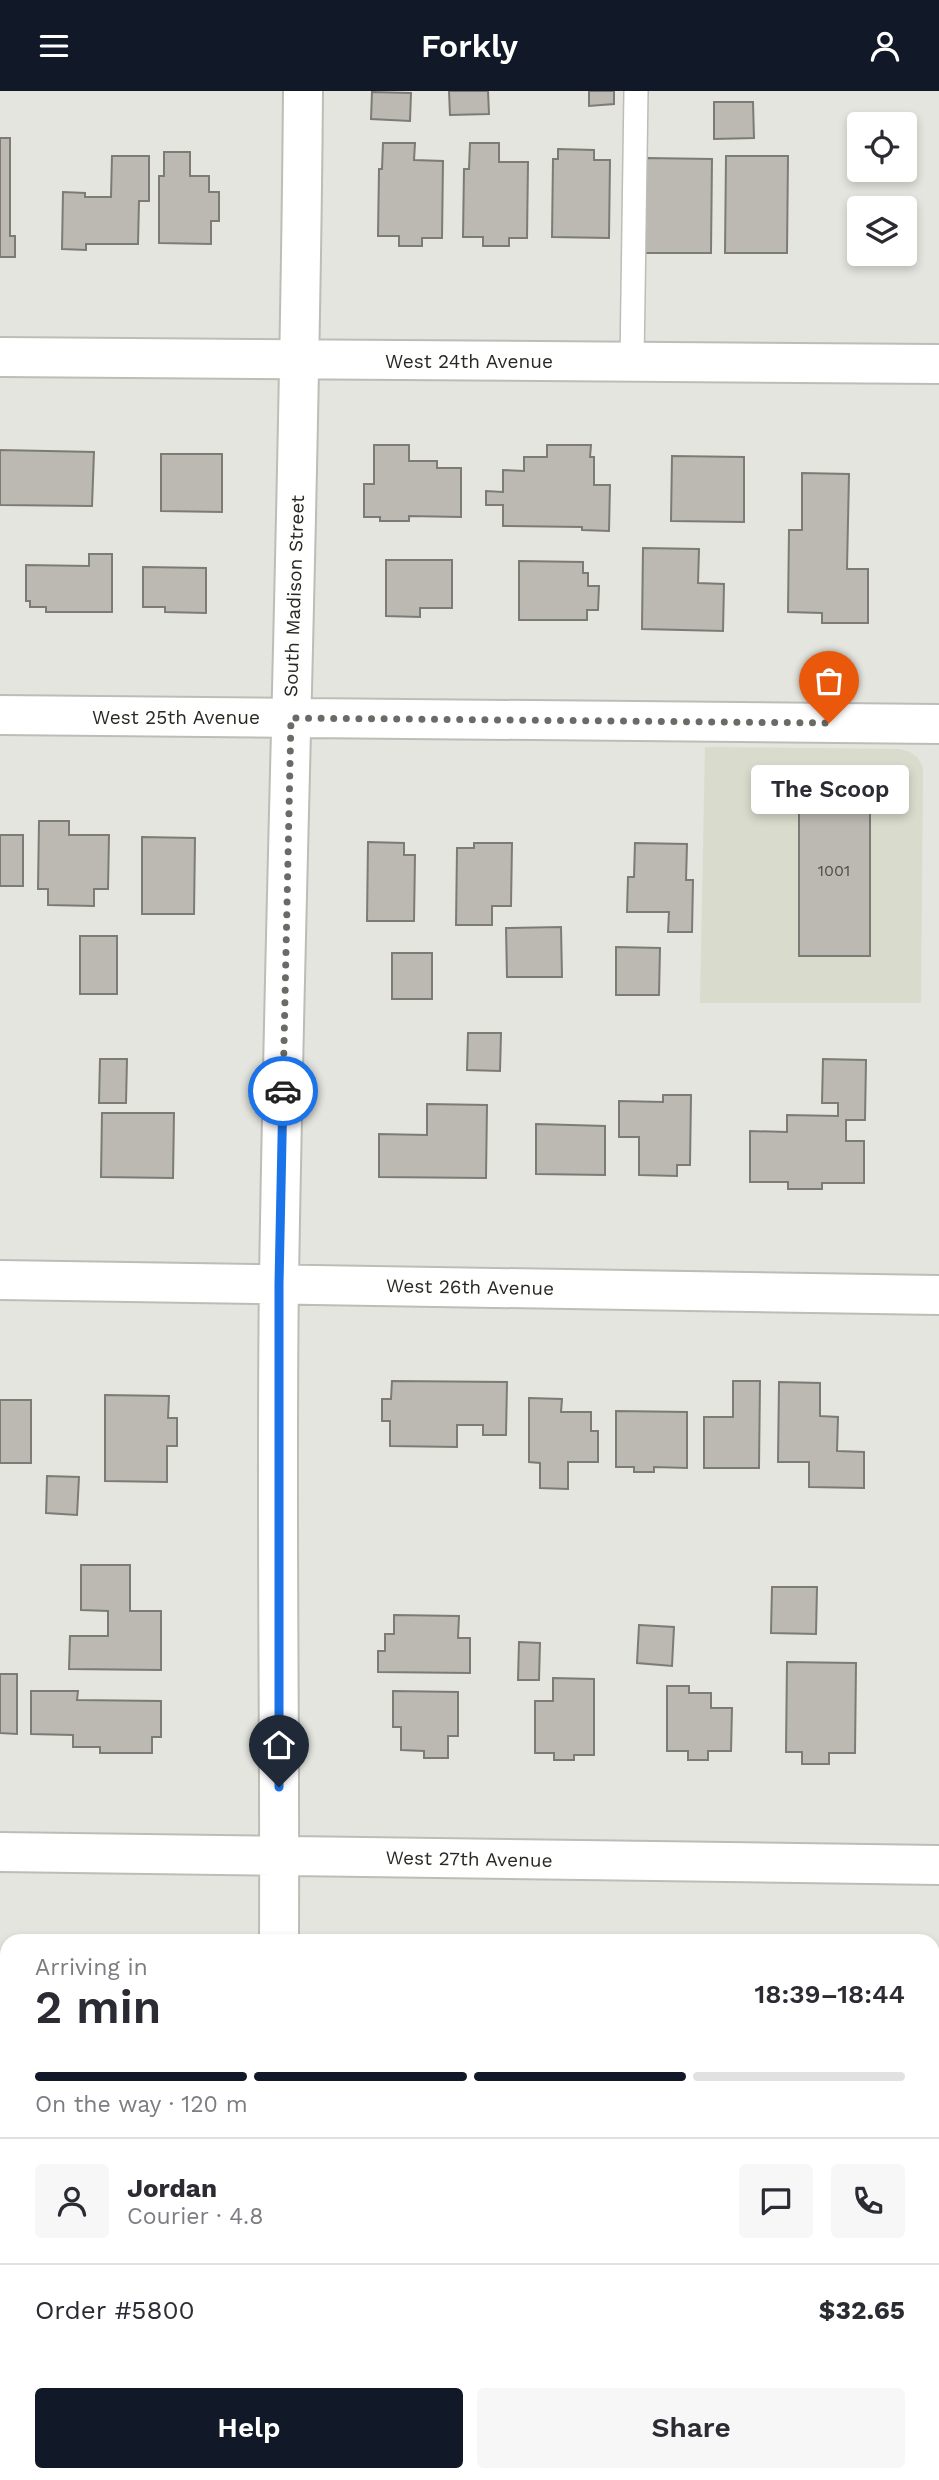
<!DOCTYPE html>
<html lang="en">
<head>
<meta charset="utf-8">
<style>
	:root { --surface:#fff; --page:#f7f7f7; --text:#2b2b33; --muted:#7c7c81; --line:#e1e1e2; --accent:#111827 }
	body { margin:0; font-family:"Work Sans",sans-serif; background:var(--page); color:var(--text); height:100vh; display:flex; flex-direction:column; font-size:26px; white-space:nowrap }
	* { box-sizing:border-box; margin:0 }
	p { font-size:23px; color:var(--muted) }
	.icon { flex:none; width:38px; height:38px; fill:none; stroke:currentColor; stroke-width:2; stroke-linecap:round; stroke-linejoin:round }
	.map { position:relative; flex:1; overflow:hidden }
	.panel { position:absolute; left:0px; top:1843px; width:940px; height:548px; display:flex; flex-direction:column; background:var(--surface); border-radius:21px 21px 0 0; box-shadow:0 4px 10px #0003 }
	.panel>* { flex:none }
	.buttons { position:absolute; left:847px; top:21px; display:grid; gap:14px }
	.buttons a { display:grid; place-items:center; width:70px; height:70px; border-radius:7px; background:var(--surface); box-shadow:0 4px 10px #0003; font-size:35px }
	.pin { position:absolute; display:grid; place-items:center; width:60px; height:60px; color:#fff; margin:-72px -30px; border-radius:50% 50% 50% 0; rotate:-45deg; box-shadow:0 0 7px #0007 }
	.pin .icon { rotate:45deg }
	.courier { position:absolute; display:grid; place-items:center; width:70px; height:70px; margin:-35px; border:5px solid #1a73e8; border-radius:50%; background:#fff; color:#222; box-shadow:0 2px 9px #0007 }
	.bubble { position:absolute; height:49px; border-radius:7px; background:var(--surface); box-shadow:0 4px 10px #0003; font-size:23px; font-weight:600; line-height:49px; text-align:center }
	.overview em { font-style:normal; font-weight:600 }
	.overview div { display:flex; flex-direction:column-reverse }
	.overview { display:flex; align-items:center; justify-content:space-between; height:119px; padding:0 35px }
	h1 { font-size:46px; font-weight:600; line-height:52px }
	.bar { display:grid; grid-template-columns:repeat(4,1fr); gap:10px 7px; align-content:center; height:84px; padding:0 35px }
	.bar i { height:9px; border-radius:5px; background:var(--line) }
	.bar .active { background:var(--accent) }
	.bar p { grid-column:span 4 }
	.line { display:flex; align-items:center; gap:18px; padding:0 35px; border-top:2px solid var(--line) }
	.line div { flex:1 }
	.round { display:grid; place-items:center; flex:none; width:74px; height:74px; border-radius:7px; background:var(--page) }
	.primary-button { display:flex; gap:14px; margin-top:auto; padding:14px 35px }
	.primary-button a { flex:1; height:80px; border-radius:7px; background:var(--accent); color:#fff; font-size:28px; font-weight:600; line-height:80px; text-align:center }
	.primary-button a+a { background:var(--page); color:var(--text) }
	header { display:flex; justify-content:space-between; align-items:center; height:91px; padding:0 35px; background:var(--accent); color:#fff; font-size:32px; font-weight:600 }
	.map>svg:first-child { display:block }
</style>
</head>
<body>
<header><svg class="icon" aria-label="menu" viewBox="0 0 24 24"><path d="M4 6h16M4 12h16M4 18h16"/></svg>Forkly<svg class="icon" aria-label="person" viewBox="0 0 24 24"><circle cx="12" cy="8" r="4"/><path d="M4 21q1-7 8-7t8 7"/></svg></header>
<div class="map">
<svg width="939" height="2389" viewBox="0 0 939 2389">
	<rect width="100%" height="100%" fill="#e4e5de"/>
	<path fill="#d9dbcc" d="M705,656l195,2 10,3 8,6 5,10 -2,235h-221z"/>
	<path fill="#bbb9b2" stroke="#7d7b75" stroke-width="2" d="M449,0h39l1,23 -39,1z
		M589,0h25v13l-25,2z
		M372,1l39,1 -1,28 -39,-2z
		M714,11h39l1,36 -40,1z
		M0,47h10v98h5v21h-15z
		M383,52h32l-1,17 29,1 -1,77h-20v8h-23v-10h-21l1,-67h3z
		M470,52h29v19h29l-1,76h-18v8h-26v-9h-20l1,-68h5z
		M558,58l36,1v10h16l-1,78 -57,-1 1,-78h5z
		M164,61h26v24h19v16h10v29h-8v23l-52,-1v-67h5z
		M112,65h37v45h-10l-1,43h-52v6l-24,-1 1,-57 22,1v4h26z
		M726,65h62l-1,97h-62z
		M646,67l66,1 -1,94h-66z
		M374,354h35v16h28v7h24v49l-52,-1v5h-29v-4h-16v-33h10z
		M547,354h44l-1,12h4v28h16l-1,46 -27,-1v-3l-79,-1v-21h-17v-14l17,1v-22l21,1v-14h23z
		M0,359l94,2 -2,54 -92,-1z
		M161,363h61v58l-61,-1z
		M672,365l72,1v65l-73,-1z
		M802,382l47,1 -2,95h21v54h-46v-10l-34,-1 1,-82h13z
		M643,457l56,1 -1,34 26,1 -1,47 -81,-2z
		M89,463h23v58h-66v-5h-16v-6h-4v-36l63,1z
		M386,469h66v48h-32v9l-34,-1z
		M519,470l64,1v11h5v13h11l-1,24h-11v10h-68z
		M143,476l63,1v45l-41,-1v-5h-22z
		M799,692h71v173h-71z
		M39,730h30v14h40l-1,54h-14v17l-46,-1v-16h-10z
		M0,744h23v51h-23z
		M142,746l53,1 -1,76h-52z
		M368,751l36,1v12h11l-1,66h-47z
		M474,752h38l-1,63h-19v19h-36l1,-77h17z
		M635,752l52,1 -1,36h7l-1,52h-24l1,-20h-42l1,-35h6z
		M561,836l1,50h-55l-1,-49z
		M80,845h37v58h-37z
		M616,856l44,1 -1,47h-43z
		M392,862h40v46h-40z
		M468,942h33l-1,38 -33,-1z
		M100,968h27l-1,44h-27z
		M823,968l43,1 -1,60h-19v21h18v42h-42v6h-34v-7h-38v-51l37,1v-17l51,1v-13h-16z
		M663,1004h28l-1,70h-13v11l-38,-1v-38h-20v-36l44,1z
		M427,1013l60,1 -1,73 -107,-1v-43l48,1z
		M102,1022h72l-1,65 -72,-1z
		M536,1033l69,2v49l-69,-1z
		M392,1290l115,1 -1,53h-23v-10h-26v22l-67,-1v-25h-8v-22h9z
		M733,1290h27l-1,87h-55v-51h29z
		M779,1291l41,1v33l18,1 -1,34 27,1v36l-55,-1v-25h-31z
		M105,1304l64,1 -1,22h9v28h-10v36l-62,-1z
		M529,1307l33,1 -1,13h30v19h7v31h-30v27l-28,-1v-25l-11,-1z
		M0,1309h31v63h-31z
		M616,1320l71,1v56l-33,-1v5h-20v-5h-18z
		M47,1385l32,1 -2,38 -31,-2z
		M81,1474h49v46h31v59l-92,-1 1,-33h38v-25l-27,-1z
		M772,1496h45l-1,47 -45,-1z
		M394,1524l65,1 -1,22h12v35l-92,-1v-21h7v-17h9z
		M639,1534l35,2 -2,39 -35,-3z
		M519,1551l21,1 -1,37h-21z
		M787,1571l69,1 -1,90h-26v11h-27v-12h-16z
		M0,1583h17v60l-17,-1z
		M553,1587l41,1v76h-20v5h-20v-7h-19v-52h18z
		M667,1595h22v7h22v15h21l-1,43h-23v9h-20v-9h-21z
		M31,1600h47l-1,9 84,1v36h-9v16h-52v-6h-27v-12l-42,-1z
		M393,1600l65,1v44h-10v22h-24v-7l-23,-1v-23h-8z
		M0,1885h7v50h-7z"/>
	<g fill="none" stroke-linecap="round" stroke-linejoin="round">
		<g stroke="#bcbdb6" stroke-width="26">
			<path id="service" d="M632,271l4,-271"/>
		</g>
		<g stroke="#bcbdb6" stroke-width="42">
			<path id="minor" d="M0,266l939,7
				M0,624l939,9
				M0,1189l939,15
				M0,1761l939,13
				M279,1850c1,-220 -3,-440 0,-660 6,-397 21,-793 24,-1190
				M0,2333h7
				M289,2384l1,5
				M933,2389l6,-299"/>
		</g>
		<use href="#service" stroke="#fff" stroke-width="23"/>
		<use href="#minor" stroke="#fff" stroke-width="38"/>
	</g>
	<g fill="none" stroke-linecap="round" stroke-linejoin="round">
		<path stroke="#6a6b66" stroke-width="7" stroke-dasharray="0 12.6" d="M283,1000l8,-373 538,5"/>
		<path stroke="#1a73e8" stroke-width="9" d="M279,1696v-503l4,-193"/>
	</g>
	<g text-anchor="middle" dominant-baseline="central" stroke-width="5" stroke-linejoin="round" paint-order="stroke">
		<g font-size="16" fill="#4d4d49">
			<text x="834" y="779">1001</text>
		</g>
		<g font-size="19" fill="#282926" stroke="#fffffe">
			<text x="469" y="270">West 24th Avenue</text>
			<text transform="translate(294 505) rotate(-88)">South Madison Street</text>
			<text x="176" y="626">West 25th Avenue</text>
			<text transform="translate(470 1196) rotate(1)">West 26th Avenue</text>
			<text transform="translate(469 1768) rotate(1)">West 27th Avenue</text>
		</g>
	</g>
</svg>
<div class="buttons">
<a><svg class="icon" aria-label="locate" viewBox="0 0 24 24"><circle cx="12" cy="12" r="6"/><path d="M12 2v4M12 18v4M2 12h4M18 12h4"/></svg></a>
<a><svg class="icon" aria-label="layers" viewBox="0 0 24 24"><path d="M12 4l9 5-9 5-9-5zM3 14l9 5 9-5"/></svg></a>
</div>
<div class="pin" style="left:829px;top:632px;background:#ea580c"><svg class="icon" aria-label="bag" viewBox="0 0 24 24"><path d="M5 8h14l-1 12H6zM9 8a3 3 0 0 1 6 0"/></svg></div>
<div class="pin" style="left:279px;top:1696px;background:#1f2937"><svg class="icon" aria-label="home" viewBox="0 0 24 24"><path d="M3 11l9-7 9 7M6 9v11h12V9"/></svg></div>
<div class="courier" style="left:283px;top:1000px"><svg class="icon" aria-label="car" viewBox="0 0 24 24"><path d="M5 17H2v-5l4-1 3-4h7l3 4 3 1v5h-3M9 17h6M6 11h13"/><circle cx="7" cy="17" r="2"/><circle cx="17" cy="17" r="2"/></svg></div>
<div class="bubble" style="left:751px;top:674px;width:158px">The Scoop</div>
<section class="panel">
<div class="overview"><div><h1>2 min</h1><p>Arriving in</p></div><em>18:39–18:44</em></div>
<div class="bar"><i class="active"></i><i class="active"></i><i class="active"></i><i></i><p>On the way · 120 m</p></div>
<div class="line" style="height:126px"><a class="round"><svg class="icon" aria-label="person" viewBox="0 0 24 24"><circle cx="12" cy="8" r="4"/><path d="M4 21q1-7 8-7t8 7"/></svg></a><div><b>Jordan</b><p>Courier · 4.8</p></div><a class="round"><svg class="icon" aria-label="chat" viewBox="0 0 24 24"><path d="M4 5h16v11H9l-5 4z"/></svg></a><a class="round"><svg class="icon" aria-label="phone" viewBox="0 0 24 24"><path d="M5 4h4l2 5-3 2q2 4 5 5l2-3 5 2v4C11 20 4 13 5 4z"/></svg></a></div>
<div class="line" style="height:91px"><div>Order #5800</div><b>$32.65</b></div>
<div class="primary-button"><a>Help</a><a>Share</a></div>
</section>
</div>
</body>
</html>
